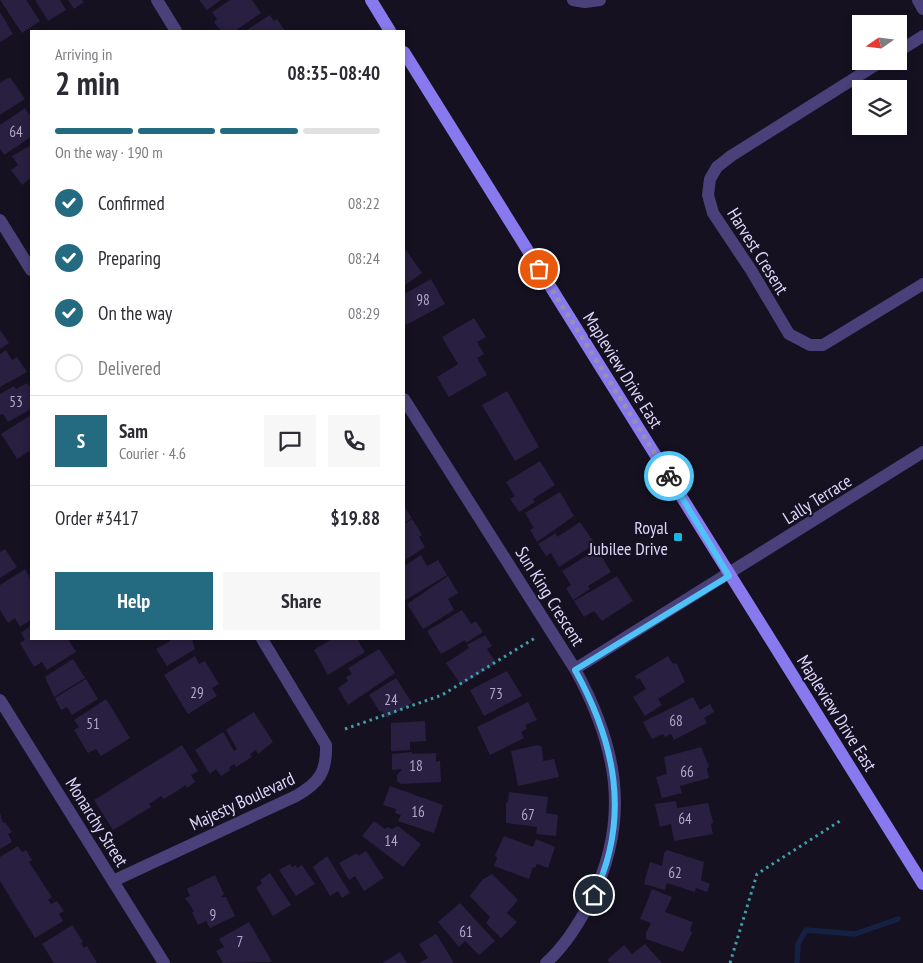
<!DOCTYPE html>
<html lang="en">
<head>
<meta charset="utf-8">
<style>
	:root { --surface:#fff; --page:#f7f7f7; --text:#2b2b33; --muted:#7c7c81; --line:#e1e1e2; --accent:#246a80 }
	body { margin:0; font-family:"PT Sans Narrow",sans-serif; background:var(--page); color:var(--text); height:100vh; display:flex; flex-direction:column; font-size:19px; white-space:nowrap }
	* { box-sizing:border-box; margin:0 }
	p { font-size:16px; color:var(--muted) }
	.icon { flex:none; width:28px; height:28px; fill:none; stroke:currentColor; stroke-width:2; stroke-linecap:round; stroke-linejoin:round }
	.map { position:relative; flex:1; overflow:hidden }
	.side { position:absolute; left:30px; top:30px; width:375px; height:610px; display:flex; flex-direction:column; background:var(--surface); border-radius:0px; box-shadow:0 2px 8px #0003 }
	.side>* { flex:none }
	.needle { width:32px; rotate:256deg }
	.fabs { position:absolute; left:852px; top:15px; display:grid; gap:10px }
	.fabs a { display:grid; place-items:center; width:55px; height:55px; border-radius:0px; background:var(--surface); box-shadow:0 2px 8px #0003; font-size:25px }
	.pin { position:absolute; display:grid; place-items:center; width:42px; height:42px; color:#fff; margin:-21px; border:2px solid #fff; border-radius:50%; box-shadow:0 1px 5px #0007 }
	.courier { position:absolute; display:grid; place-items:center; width:50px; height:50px; margin:-25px; border:4px solid #4fc3f7; border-radius:50%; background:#fff; color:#222; box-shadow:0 1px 6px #0007 }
	.overview em { font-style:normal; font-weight:700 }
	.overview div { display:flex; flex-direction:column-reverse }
	.overview { display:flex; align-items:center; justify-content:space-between; height:85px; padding:0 25px }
	h1 { font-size:32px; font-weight:700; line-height:38px }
	.bar { display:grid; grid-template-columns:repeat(4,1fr); gap:8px 5px; align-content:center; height:60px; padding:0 25px }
	.bar i { height:6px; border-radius:4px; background:var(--line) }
	.bar .current { background:var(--accent) }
	.bar p { grid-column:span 4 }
	.line { display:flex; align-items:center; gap:12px; padding:0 25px; border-top:1px solid var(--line) }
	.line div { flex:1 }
	.round { display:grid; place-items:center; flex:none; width:52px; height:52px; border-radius:0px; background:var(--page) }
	ol { padding:0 25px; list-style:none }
	li { display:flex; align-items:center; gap:15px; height:55px }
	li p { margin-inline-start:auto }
	li .icon { padding:5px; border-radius:50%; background:var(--accent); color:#fff; stroke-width:4 }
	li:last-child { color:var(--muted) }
	li i { width:28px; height:28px; border:2px solid var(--line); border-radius:50% }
	.action { display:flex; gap:10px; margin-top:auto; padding:10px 25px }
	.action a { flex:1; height:58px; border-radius:0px; background:var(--accent); color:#fff; font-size:20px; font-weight:700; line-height:58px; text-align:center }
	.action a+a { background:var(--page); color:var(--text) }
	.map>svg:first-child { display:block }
</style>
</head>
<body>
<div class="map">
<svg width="923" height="963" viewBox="0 0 923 963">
	<rect width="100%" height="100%" fill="#151121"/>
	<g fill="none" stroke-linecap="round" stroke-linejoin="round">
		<path stroke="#142142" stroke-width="5.5" d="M797,963l1,-19 8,-14 49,4 43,-15"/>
	</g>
	<path fill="#291f40" d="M0,0h26l14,21 -18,12z
		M35,0h25l6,10 -18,11z
		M68,0h14l2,2 -10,7z
		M199,0h22l-14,10z
		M230,0h22l9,13 -26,18h-14l-7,-9 3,-3 -5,-7z
		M0,12l13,22 -13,8z
		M270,15l4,6 3,-2 8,12h-40z
		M10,77l15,22 -25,16v-32z
		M25,108l6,9v20l-27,18 -4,-6v-24z
		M31,145v33l-9,7 -11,-15 7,-5 -6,-9z
		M406,250l16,23 -18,13v-35z
		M431,279l14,25 -39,21 -2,-4v-27z
		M474,318l12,19 -9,5 7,12 -7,4 10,17 -38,22 -12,-20 21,-13 -16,-27z
		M0,330l9,13 -9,6z
		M6,350l6,10 5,-3 10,15 -27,15v-33z
		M27,383l4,5v21l-23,13 -5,-8 -3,1v-21l14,-8 2,3z
		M507,391l32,56 -24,14 -33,-56z
		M31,415v35l-14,9 -16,-25z
		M540,461l15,24 -22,14 2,3 -16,10 -9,-13 5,-3 -9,-14z
		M560,492l14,24 -37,26 -7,-12 4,-2 -9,-15z
		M404,506l8,12 -8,5z
		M412,519l10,16 -3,2 6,10 -21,14v-37z
		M580,522l15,22 -36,23 -8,-14 -5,3 -8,-12 18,-11 1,4z
		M5,549l12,18 -17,11v-26z
		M597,549l14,23 -23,14 2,3 -17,11 -7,-12 5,-3 -9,-14z
		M421,555l6,11 11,-6 9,15 -43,26v-35z
		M25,569l6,11v40l-11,7 -5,-9 -7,5 -8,-13v-25z
		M448,576l10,17 -10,6 6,11 -31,19 -16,-25z
		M617,576l16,25 -31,20 -8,-10 -10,6 -10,-16z
		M462,610l9,14 5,-3 7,11 -17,11 -1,-3 -24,14 -14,-23z
		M31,625v14h37l8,13 -29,18 -5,-8 -8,5 -14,-24 5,-3 -4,-7z
		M485,635l7,11 -5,3 9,14 -35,22 -15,-22 23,-15 -2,-3z
		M169,639h23l3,10 -28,17 -11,-17 14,-8z
		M332,639h25l8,13 -37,23 -14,-25z
		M379,649l16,24 -47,32 -10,-17 10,-7 -2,-4 6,-3 -4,-6z
		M195,656l4,8 6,-3 14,23 -7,4 5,8 -29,18 -24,-39z
		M668,656l4,7 5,1 8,18 -27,17 4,6 -17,11 -12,-19 13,-8 -7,-11 -2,2 -2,-4z
		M73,659l12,19 -31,19 -9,-20z
		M507,671l15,25 -38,20 -14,-26z
		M396,678l16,25 -25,15 -5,-7 -2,1 -11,-17z
		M86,679l12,20 -26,16 -5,-8 -6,3 -6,-12z
		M693,697l7,13 10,-6 4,8 -10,6 3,5 -33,17 -3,-6 -6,3 -2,-3 -11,5 -9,-17z
		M106,699l24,39 -29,18 -5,-7 -8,4 -14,-23 5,-3 -5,-7z
		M528,702l9,18 -12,5 2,4 -6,3 3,6 -34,17 -13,-28z
		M254,712l19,30 -15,12 -2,-4 -6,4 2,3 -16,10 -2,-3 -5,4 1,2 -9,6 -5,-7 -6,5 -15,-24 28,-18 11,19 3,-2 -11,-19z
		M425,721l1,20 -16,1v8l-19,1v-28z
		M182,745l16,26 -7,4 4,7 -8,6 -1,-3 -22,14 -3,-3 -12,8 2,3 -38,23 -19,-30z
		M538,745l4,2 1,14 11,-2 5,18 -41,9 -7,-35z
		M701,747l8,19 -2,3 2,9 -29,8 2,7 -20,5 -6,-21 11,-3 -3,-17z
		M412,752v2l24,-1v9l4,-1 1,21 -40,2 -4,-3v-6l5,-6 -10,1v-16z
		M390,786l53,19 -9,28 -36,-12 3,-6 -6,-2 1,-4 -13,-4z
		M509,792l39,5 -2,16 12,2 -2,21 -20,-2 1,-7 -31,-4v-20l2,-2z
		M676,801l1,7 31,-5 5,19 -2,3 2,9 -39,7 -3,-17 -11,3 -5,-23z
		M0,813l3,10 2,-1 7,10 -4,2 4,8 -12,7z
		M374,821l11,8 2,-2 5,2 6,-3 23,18 -18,23 -41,-31z
		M504,836l29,11 3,-8 19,8 -7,21 -11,-4 -2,4 -2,-1 -4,12 -35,-13 3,-8 -2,-3z
		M18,846l4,6 4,-2 6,10 -3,2 23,35 -4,3 3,4 6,-3 7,10 -5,3 4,7 -28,17 -35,-57v-24z
		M667,850l37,12 -3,18 9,4 -3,8 -11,-4 -1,4 -28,-9 -2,7 -21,-6 6,-22 12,4 2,-13z
		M366,851l18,27 -20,13 -9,-15 -6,4 -10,-17 18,-10 1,3z
		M327,856l23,37 -8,5 -4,-7 -8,5 -17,-29z
		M290,864l2,3 4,-2 1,3 5,-3 13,19 -19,12 -17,-26z
		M270,873l21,32 -18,11 -17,-28 6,-5 -2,-3z
		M492,874l26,26 -11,13 10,9 -16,16 -15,-15 4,-6 -20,-21 12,-16z
		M215,875l9,19 -3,3h5l9,19 -25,12 -4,-7 -8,4 -6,-13 2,-1 -9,-13 5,-2 -3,-7z
		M652,889l20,8 -7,15 28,10 -3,8 2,3 -9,19 -37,-13v-6l5,-10 -11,-4z
		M460,903l35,38 -16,14 -14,-14 -6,6 -21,-25z
		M249,922l23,40 -49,1 -7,-12 8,-4 -5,-8z
		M72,925l11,17 -2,1 3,5 3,-2 10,17h-43l-12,-19z
		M436,934l4,6 14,23h-35l9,-5 -9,-14z
		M645,944l17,19h-52l-3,-3 17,-15 8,9z
		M400,952l7,11h-25z"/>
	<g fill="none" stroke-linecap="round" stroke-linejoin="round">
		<path stroke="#3ea1a6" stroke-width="3" stroke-dasharray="2.5 4" stroke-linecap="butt" d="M345,729l97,-34 93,-57
			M730,963l27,-89 86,-55"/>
		<path stroke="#4a417a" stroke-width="12" d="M157,0l19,31
			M573,0l12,2 15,-2
			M918,0l5,9
			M899,51l24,-15
			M882,61l-151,95 -14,11 -7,12 -2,16 5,18 38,57 38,64 21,11h13l100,-61
			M0,220l31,50
			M404,399l171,270c42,77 56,148 17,229 -12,24 -26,47 -46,65
			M575,669l348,-217
			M0,700l164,263
			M113,881l183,-85c23,-13 31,-24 30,-51l-64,-106"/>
		<path stroke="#8979ee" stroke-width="12" d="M371,0l19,31
			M404,52l519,832"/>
	</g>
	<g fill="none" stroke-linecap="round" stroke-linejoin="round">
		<path stroke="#9891ae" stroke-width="5" stroke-dasharray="0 9" d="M539,269l130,207"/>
		<path stroke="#4fc3f7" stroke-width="6" d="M594,895c37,-78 21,-153 -19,-225l154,-94 -60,-100"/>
	</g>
	<rect fill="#1cb7df" stroke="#151121" stroke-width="2" x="673" y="532" width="10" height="10" rx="2.5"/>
	<g text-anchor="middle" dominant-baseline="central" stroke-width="4" stroke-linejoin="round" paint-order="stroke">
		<g font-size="15" fill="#b1a8cc">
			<text x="16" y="131">64</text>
			<text x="423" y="299">98</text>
			<text x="16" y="401">53</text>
			<text x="197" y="692">29</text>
			<text x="496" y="693">73</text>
			<text x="391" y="699">24</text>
			<text x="676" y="720">68</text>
			<text x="93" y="723">51</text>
			<text x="416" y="765">18</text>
			<text x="687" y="771">66</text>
			<text x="418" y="811">16</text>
			<text x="528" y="814">67</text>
			<text x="685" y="818">64</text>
			<text x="391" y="840">14</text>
			<text x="675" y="872">62</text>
			<text x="213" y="914">9</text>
			<text x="466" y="931">61</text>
			<text x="240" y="941">7</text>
		</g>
		<g font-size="18" fill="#ded6fa" stroke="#151121">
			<text transform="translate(758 251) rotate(58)">Harvest Cresent</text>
			<text transform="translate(623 370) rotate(58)">Mapleview Drive East</text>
			<text transform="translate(817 499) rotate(-32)">Lally Terrace</text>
			<text transform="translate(550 596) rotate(58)">Sun King Crescent</text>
			<text transform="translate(837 713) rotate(58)">Mapleview Drive East</text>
			<text transform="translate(242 801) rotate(-25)">Majesty Boulevard</text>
			<text transform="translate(97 822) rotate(58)">Monarchy Street</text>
		</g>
		<g font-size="18" fill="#ded6fa" stroke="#151121" text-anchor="end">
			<text x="668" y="527">Royal<tspan x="668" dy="21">Jubilee Drive</tspan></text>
		</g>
	</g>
</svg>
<div class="fabs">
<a><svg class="needle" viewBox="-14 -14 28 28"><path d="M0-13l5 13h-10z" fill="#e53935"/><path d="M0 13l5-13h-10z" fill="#7c7c81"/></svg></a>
<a><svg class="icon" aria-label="layers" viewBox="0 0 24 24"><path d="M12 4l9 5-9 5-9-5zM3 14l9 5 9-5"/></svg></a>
</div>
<div class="pin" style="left:539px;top:269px;background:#ea580c"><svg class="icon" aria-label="bag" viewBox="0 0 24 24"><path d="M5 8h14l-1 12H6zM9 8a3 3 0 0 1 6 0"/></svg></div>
<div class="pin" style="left:594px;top:895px;background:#1f2937"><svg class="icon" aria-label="home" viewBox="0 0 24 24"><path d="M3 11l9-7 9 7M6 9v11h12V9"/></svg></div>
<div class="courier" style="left:669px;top:476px"><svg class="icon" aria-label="bike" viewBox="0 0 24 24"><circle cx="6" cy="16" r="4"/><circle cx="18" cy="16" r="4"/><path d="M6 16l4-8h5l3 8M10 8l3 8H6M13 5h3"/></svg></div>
<section class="side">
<div class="overview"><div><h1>2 min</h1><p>Arriving in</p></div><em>08:35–08:40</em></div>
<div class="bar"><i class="current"></i><i class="current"></i><i class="current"></i><i></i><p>On the way · 190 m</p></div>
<ol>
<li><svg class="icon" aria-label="check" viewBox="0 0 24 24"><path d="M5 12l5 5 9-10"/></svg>Confirmed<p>08:22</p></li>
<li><svg class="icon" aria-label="check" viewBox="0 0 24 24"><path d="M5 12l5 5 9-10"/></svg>Preparing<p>08:24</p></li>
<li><svg class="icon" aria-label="check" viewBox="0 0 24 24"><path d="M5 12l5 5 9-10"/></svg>On the way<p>08:29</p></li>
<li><i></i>Delivered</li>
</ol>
<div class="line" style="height:90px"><b class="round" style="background:var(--accent);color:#fff">S</b><div><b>Sam</b><p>Courier · 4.6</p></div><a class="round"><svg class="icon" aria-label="chat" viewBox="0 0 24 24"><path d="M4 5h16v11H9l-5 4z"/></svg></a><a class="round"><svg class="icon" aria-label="phone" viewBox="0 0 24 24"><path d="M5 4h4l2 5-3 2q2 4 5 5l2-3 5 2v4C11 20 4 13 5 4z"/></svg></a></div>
<div class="line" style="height:65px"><div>Order #3417</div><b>$19.88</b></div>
<div class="action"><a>Help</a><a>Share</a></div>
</section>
</div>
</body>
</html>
